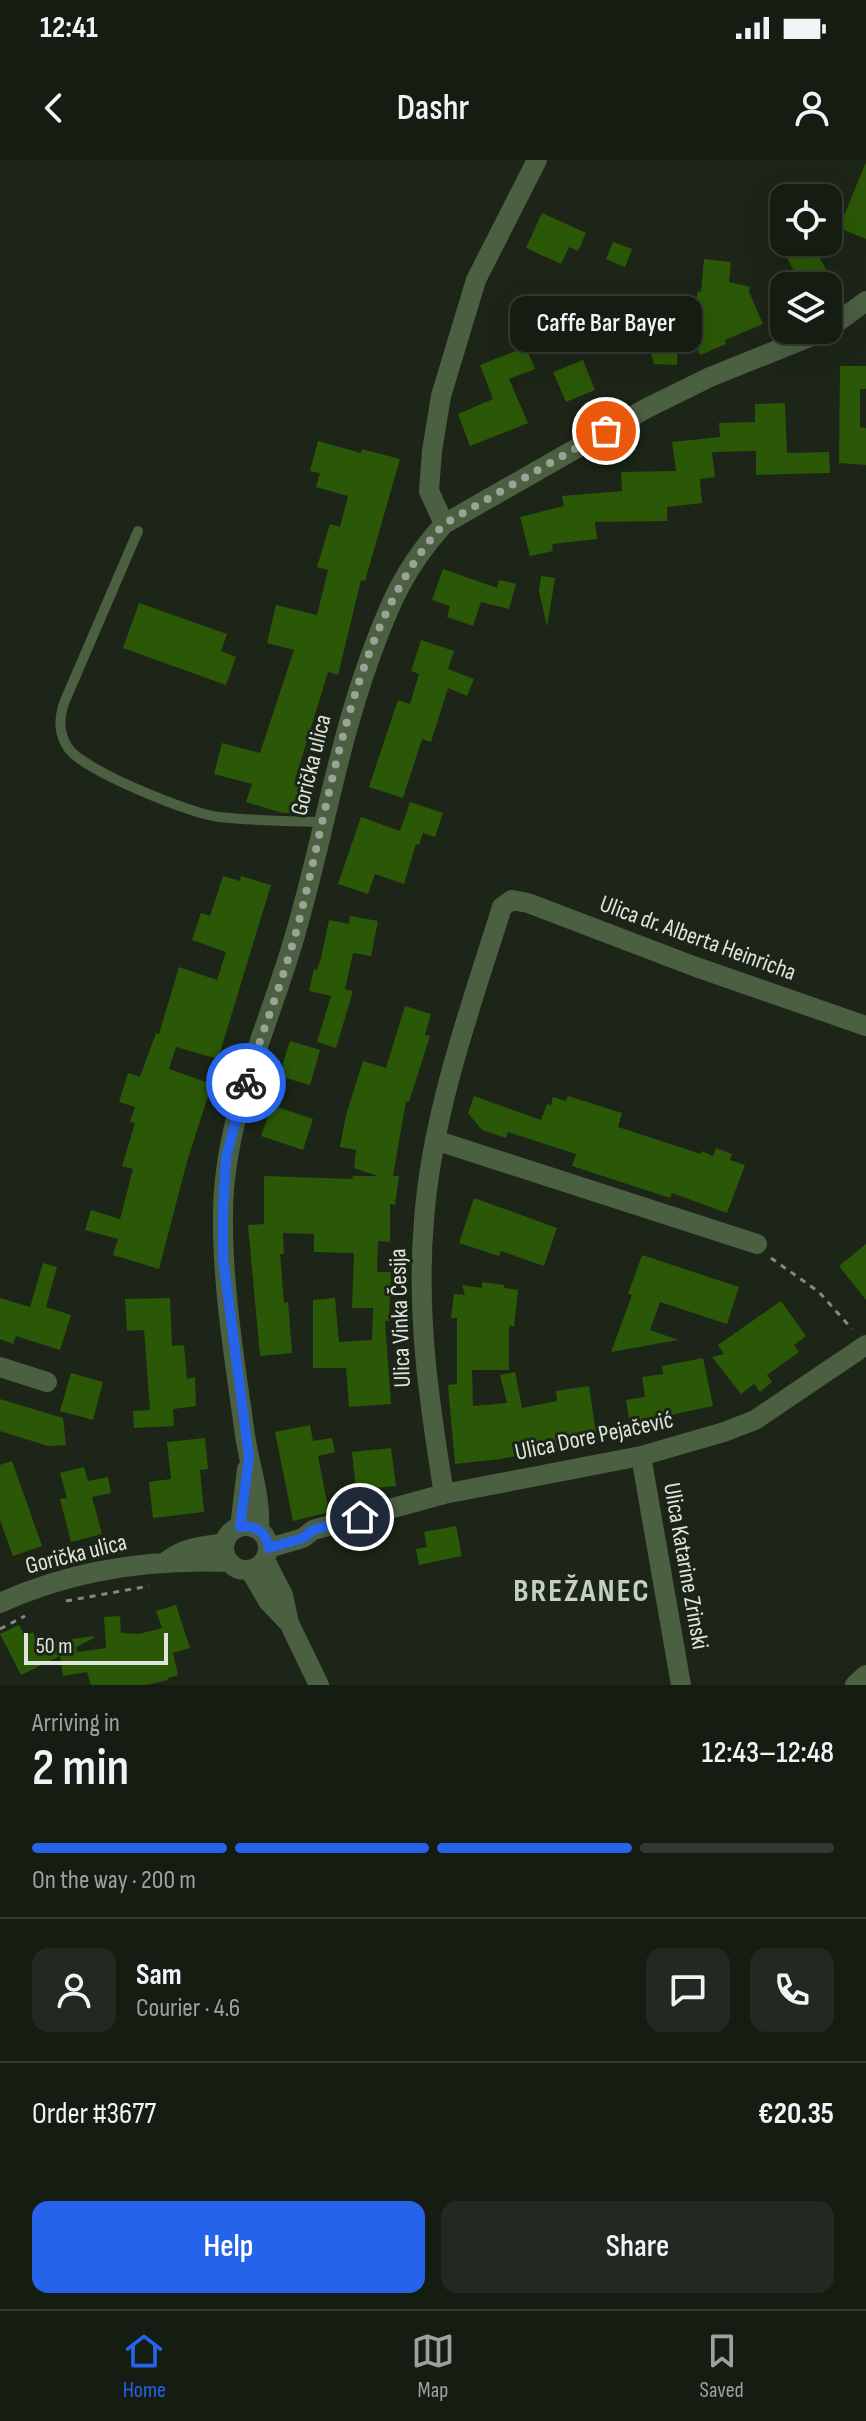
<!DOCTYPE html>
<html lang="en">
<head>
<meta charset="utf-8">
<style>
	:root { --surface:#151c12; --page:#222920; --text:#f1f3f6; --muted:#9da19f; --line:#343a32; --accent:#2563eb }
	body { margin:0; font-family:"Sofia Sans Condensed",sans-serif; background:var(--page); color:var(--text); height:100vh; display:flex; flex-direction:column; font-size:30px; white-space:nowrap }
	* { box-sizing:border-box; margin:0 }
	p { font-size:26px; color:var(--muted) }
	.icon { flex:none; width:44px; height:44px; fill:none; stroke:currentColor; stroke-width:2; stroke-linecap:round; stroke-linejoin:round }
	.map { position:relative; height:1525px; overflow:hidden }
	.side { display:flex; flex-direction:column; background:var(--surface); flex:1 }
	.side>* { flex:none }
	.fabs { position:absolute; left:770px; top:24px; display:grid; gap:16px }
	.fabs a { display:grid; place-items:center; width:72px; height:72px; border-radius:16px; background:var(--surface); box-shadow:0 8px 32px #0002,0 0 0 2px var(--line); font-size:40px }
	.scale { position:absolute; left:24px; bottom:20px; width:144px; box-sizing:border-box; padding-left:8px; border:4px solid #dfe5dc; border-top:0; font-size:22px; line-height:28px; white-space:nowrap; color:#dfe5dc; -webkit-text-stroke:6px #1c2518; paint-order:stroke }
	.pin { position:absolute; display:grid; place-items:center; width:68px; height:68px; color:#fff; margin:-34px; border:4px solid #fff; border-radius:50%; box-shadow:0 2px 8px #0007 }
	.courier { position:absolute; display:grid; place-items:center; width:80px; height:80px; margin:-40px; border:6px solid #2563eb; border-radius:50%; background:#fff; color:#222; box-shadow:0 2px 10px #0007 }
	.bubble { position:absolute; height:56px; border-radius:16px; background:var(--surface); box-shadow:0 8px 32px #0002,0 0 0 2px var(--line); font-size:26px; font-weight:600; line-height:56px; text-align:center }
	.summary em { font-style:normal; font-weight:600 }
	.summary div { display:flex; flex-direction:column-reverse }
	.summary { display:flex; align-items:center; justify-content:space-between; height:136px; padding:0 32px }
	h1 { font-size:52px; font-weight:600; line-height:60px }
	.bar { display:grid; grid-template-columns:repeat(4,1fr); gap:12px 8px; align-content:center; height:96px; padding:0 32px }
	.bar i { height:10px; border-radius:6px; background:var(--line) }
	.bar .active { background:var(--accent) }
	.bar p { grid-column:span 4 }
	.line { display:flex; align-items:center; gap:20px; padding:0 32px; border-top:2px solid var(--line) }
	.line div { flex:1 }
	.round { display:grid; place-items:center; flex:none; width:84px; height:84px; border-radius:16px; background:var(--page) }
	.action { display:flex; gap:16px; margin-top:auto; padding:16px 32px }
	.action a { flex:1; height:92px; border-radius:16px; background:var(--accent); color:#fff; font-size:32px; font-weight:600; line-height:92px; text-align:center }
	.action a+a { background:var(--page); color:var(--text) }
	.status { display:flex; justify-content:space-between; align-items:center; height:56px; padding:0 40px; background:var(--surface); direction:ltr }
	.status svg { height:22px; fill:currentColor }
	header { display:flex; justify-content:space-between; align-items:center; height:104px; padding:0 32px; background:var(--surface); font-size:36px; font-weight:600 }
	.dock { display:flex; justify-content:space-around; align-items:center; height:112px; border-top:2px solid var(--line); background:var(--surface); font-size:22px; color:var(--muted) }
	.dock a { display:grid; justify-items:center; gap:4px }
	.dock .active { color:var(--accent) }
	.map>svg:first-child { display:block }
</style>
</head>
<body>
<div class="status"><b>12:41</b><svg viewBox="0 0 49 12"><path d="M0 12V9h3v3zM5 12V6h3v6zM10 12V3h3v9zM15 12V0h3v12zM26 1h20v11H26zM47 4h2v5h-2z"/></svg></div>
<header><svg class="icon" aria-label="back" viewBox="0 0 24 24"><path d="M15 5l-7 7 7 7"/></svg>Dashr<svg class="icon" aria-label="person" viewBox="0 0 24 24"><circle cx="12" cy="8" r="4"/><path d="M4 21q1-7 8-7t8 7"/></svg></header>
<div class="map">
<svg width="866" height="1525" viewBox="0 0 866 1525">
	<rect width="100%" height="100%" fill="#1c2518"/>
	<path fill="#2b5806" d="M866,2v77l-27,-11z
		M542,53l44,20 -8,18 -9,-4 -8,17 -35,-16z
		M613,82l19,7 -7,18 -19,-8z
		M791,82h20l24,44h-33l-16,-30z
		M704,99l27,3 -2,20 21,5 -1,5 14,32 -38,16 1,4 -26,11 -21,-47 -2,57 -23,-1 -5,-18 2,-46 45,2 2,-11 3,1z
		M526,187l9,22 -26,10 19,44 -58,23 -12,-32 35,-15 -13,-34z
		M583,200l12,30 -29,12 -13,-30z
		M840,206h26v23h-6v38l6,1v37l-27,-2z
		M785,243l2,50 42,-1 1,21 -74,2v-24l-44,1 3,25 -15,2 2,24 -35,4v14l-72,1 2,17 -45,5 1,7 -23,5 -10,-39 44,-11 -2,-10 60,-5 -1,-19 55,-1 -4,-29 48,-5 -1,-14 36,-1v-18z
		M318,281l43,12 1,-4 38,10 -35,122 -4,-1 -23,95 -10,-3 -33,108 7,2 -10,31h-9l-37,-11 6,-18 -38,-10 8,-31 38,10 34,-103 -27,-7 9,-38 41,10 11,-45 -11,-3 13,-43 10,3 8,-31 -32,-9 4,-14 -10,-2z
		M443,409l54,19 2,-8 17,4 -7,25 -28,-7 -8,24 -26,-9 3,-11 -18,-6z
		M541,416l14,2 -8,49 -8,-36z
		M139,443l88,31 -6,17 15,6 -10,28 -103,-37z
		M421,480l33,11 -6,18 26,10 -7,17 -19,-8 -17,54 -9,-3 -19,59 -34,-11 29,-87 12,4 9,-30 -8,-3z
		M410,642l33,11 -8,24 -12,-4 -4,12 -3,-1 -12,40 -29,-10 -7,20 -30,-10 23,-67 39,14z
		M223,716l17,5 1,-5 30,9 -53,174 -42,-12 -7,22 43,15 -24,74 -29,111 -46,-14 5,-16 -33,-9 6,-20 29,9 13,-50 -11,-3 13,-43 -5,-1 5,-15 -16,-5 9,-29 12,4 16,-44 3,1 20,-67 38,13 9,-28 -34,-12 9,-27 9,3z
		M350,756l28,5 -7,35 -18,-3 -8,36 8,2 -17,57 -19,-6 14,-46 -22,-5 5,-22 3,1 4,-12 8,-38 20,4z
		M405,846l26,8 -6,21 5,1 -21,66 -3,-1 -13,75h6l-4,29 -5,-1v38l-12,-1 -1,31h14l-2,49h-4l6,83 -42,3 -3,-39h-33v-68l22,-2 4,44 33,-2 1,-32h-21l2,-55 -40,-1v-18l-31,-1 1,21h-4l4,49 4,-1 4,51 -32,3 -12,-131 16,-1v-48l88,3 1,-3h25l-24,-8 2,-18 -16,-3 6,-32 17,-54 23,7z
		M290,881l30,9 -10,35 -31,-9z
		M474,936l67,24 6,-16 4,1 2,-8 13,4 2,-5 54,17 -4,14 83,27 1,-3 11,5 3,-8 16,6 -2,6 15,5 -18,48 -55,-20 -2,5 -98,-32 4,-12 -68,-22 -2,6 -24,-8 -14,-17z
		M272,945l41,14 -10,31 -42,-14z
		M474,1038l83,30 -13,38 -43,-15 -2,5 -40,-13z
		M866,1084v56l-27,-34z
		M642,1095l97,32 -12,37 -67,-22 -10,28 28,10 -67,12 21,-57 -4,-1z
		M43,1103l14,4 -11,40 25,8 -11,35 -44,-14 -3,8 -13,-5v-41l30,9z
		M482,1122l22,3v3l14,2 -4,37 -5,-2v45h-37l1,36 34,-3 -7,-28 15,-3 7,36 35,-7 -1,-10 33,-5 8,55 -97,18 -45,5 -7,-79 9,-1v-66h-6l3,-24 11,1 -3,-10 20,3z
		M170,1138l2,48 12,-1 3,34 8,-2 1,29 -23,3 1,17 -40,2 -1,-17 17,-1 -6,-80 -17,1 -2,-32z
		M781,1141l25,35 -12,9 5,7 -32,23 5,7 -12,10 -6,-8 -13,10 -29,-37 12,-3 -6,-9z
		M703,1198l10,48 -57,12 1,4 -27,3 -4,-25 19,-3 -3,-20 21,-3 -1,-8z
		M71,1213l32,9 -10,38 -33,-9z
		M0,1239l63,19 3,27 -18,1 -48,-15z
		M310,1265l3,16 19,-3 3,14 -17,4 11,56 -36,9 -18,-89z
		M205,1278l3,31 -8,1 4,42 -51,6 -4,-36 22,-3 -4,-37z
		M391,1288l5,38 -40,4 -4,-38z
		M12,1301l30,85 -29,10 -13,-36v-55z
		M84,1307l4,14 20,-4 3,16 -19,4 10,37 -31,8 -11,-43 7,-1 -7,-25z
		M456,1366l6,30 -43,9 -3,-16 11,-2 -3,-15z
		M176,1445l14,43 -17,5 5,22 -10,3v2l-21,5h-56l-4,-13 -24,4 -3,-20 -39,19 -21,-41 19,-9 6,11 8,-4 5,12 55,-8 1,2 -18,9 1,5 29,-4 -2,-31 16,-1 1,17 18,1 23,-6 -6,-17z"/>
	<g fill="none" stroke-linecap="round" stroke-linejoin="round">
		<path stroke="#838a7f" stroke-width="3" stroke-dasharray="6 6" stroke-linecap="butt" d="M771,1098l48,34 33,37
			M66,1441l83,-15
			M0,1469l25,-13"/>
		<path stroke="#4b5f41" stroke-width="10" d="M138,371l-74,172c-5,16 -6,31 5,46 16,22 122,65 150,68 35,4 70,4 105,5"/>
		<path stroke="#4b5f41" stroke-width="20" d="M828,169l38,-28
			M444,364l-15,-33 3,-40 9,-55 35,-116 61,-120
			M435,980l322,104
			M0,1207l47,15
			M641,1296l40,229
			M444,1334c-15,-92 -28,-181 -20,-274 8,-107 46,-211 78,-313l10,-7 16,3 168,64 170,59
			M224 1388a22 22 0 1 1 44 0a22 22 0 1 1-44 0Z
			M240,1367l7,-58
			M259,1370c2,-36 -9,-61 -14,-95 -10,-73 -23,-149 -22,-222 1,-101 48,-190 74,-285 26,-90 40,-179 72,-268 20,-55 35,-92 75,-136l203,-116 63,-31 117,-47
			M269,1388l34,-10 10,-8 131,-36 197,-38 83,-24 31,-12 111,-75
			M265,1400l18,35 6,28 30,62
			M167,1401c17,-14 37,-15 58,-18
			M250,1410l18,31 21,22
			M0,1443c72,-33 151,-44 229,-41
			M855,1525l11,-10"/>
	</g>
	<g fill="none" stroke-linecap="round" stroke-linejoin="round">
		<path stroke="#9ba297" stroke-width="8" stroke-dasharray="0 14.4" d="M246,923c17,-54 39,-107 53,-162 33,-127 54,-298 145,-397l162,-93"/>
		<path stroke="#2563eb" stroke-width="10" d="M246,923l-20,74 -3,54v47l26,199 -9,70c16,-3 26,6 29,21l34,-10 10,-8 47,-13"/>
	</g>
	<g text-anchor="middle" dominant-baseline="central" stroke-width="6" stroke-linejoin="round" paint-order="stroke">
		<g font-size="24" fill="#dfe5dc" stroke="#1c2518">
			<text transform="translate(311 605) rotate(-76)">Gorička ulica</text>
			<text transform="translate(698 778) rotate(20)">Ulica dr. Alberta Heinricha</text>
			<text transform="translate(400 1158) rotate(-92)">Ulica Vinka Česija</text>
			<text transform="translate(594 1276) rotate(-12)">Ulica Dore Pejačević</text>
			<text transform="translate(76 1394) rotate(-14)">Gorička ulica</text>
			<text transform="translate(686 1406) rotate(80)">Ulica Katarine Zrinski</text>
		</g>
		<g font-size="32" font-weight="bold" letter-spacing="2" fill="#c5d1bf" stroke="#1c2518">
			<text x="582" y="1431">BREŽANEC</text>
		</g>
	</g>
</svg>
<div class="fabs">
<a><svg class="icon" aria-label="locate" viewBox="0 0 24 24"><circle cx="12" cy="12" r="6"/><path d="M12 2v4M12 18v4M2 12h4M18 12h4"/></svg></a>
<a><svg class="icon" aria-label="layers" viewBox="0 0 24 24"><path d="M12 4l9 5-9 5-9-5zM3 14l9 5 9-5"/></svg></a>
</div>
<div class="scale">50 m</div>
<div class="pin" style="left:606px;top:271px;background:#ea580c"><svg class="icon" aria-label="bag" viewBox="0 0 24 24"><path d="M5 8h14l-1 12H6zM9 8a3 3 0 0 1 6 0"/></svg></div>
<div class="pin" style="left:360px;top:1357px;background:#1f2937"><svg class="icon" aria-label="home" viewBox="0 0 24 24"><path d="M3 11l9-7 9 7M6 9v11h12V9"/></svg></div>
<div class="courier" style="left:246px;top:923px"><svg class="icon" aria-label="bike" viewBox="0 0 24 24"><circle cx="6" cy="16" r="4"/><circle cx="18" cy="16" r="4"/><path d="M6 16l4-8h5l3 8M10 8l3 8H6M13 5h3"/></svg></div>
<div class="bubble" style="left:510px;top:136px;width:192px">Caffe Bar Bayer</div>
</div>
<section class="side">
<div class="summary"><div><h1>2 min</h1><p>Arriving in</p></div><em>12:43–12:48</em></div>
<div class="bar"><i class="active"></i><i class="active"></i><i class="active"></i><i></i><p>On the way · 200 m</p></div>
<div class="line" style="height:144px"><a class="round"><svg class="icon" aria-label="person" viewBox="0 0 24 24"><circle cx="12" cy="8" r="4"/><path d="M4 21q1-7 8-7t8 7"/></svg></a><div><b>Sam</b><p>Courier · 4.6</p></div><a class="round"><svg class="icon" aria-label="chat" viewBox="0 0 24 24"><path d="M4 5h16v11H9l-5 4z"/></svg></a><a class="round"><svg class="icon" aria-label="phone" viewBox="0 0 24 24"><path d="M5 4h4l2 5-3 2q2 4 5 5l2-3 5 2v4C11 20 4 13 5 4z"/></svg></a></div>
<div class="line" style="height:104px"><div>Order #3677</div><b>€20.35</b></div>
<div class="action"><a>Help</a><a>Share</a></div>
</section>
<nav class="dock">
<a class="active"><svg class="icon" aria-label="home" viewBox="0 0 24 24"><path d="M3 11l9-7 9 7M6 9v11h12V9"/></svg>Home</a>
<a><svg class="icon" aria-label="map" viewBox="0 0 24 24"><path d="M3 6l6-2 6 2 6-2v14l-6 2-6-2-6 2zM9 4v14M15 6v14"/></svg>Map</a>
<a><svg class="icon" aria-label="saved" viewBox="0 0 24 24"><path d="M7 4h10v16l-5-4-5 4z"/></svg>Saved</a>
</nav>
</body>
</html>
